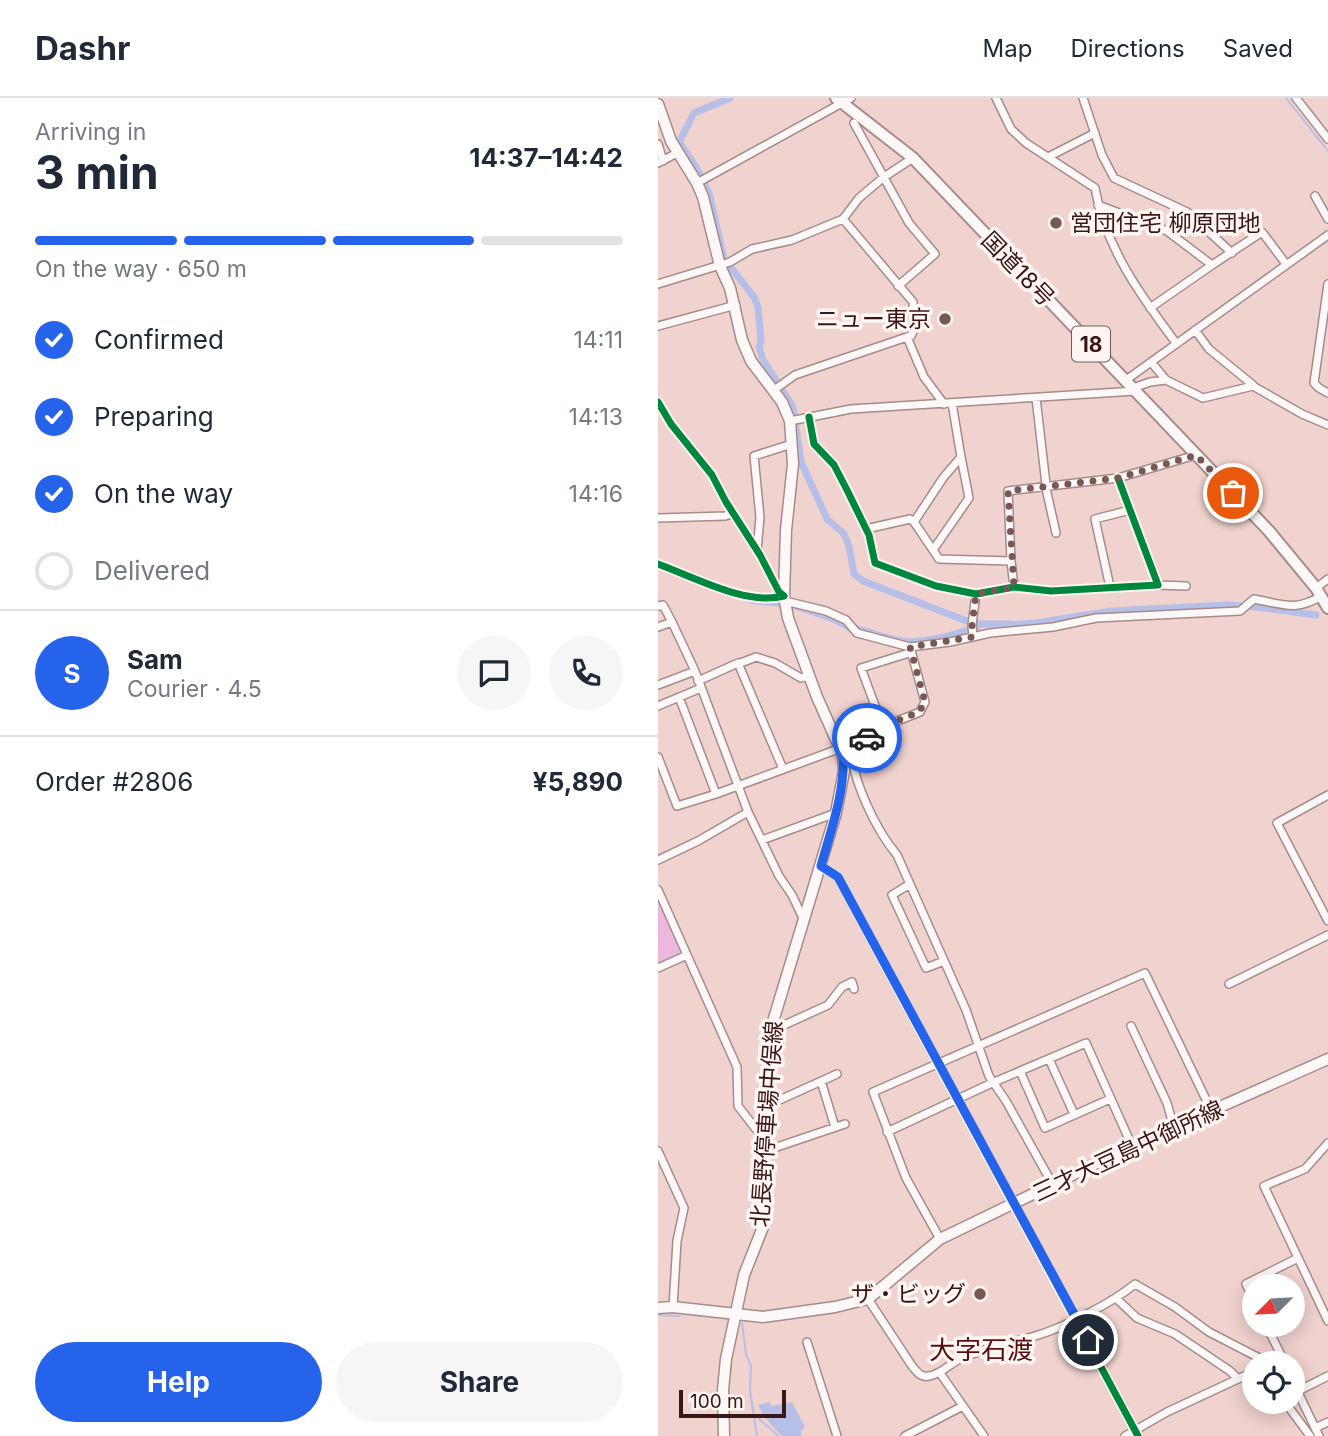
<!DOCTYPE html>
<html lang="en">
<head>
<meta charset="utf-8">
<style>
	:root { --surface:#fff; --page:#f6f6f7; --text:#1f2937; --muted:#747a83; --line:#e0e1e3; --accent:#2563eb }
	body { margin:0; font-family:Inter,"Noto Sans JP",sans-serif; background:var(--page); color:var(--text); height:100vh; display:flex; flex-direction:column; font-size:26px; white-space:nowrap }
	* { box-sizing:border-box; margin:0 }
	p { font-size:23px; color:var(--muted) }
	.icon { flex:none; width:38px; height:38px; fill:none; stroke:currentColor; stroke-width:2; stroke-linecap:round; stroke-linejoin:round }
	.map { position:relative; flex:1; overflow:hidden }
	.side { display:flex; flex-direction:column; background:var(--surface); width:658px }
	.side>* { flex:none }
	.needle { width:46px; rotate:246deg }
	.tools { position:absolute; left:584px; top:1176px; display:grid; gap:14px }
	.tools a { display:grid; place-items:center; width:63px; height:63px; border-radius:50%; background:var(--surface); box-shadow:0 4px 18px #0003; font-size:35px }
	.scale { position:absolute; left:21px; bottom:18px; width:107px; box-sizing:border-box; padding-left:7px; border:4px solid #381714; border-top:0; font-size:19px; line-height:24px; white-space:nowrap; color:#381714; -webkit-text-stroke:5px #fff5f3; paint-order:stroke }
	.pin { position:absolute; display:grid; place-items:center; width:60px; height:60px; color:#fff; margin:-30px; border:4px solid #fff; border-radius:50%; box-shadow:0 2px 7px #0007 }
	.courier { position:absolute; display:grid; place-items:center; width:70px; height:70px; margin:-35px; border:5px solid #2563eb; border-radius:50%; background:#fff; color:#222; box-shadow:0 2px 9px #0007 }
	.summary em { font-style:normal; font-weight:700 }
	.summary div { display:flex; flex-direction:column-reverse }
	.summary { display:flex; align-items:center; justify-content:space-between; height:119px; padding:0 35px }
	h1 { font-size:46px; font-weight:700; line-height:52px }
	.bar { display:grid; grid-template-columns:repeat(4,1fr); gap:10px 7px; align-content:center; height:84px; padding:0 35px }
	.bar i { height:9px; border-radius:5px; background:var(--line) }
	.bar .active { background:var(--accent) }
	.bar p { grid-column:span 4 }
	.line { display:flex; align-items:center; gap:18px; padding:0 35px; border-top:2px solid var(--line) }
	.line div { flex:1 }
	.round { display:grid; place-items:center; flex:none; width:74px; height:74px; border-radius:37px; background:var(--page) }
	ol { padding:0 35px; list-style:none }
	li { display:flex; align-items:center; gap:21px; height:77px }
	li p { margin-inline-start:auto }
	li .icon { padding:7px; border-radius:50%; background:var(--accent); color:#fff; stroke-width:4 }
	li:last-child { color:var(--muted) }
	li i { width:38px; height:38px; border:4px solid var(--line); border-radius:50% }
	.button { display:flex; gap:14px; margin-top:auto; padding:14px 35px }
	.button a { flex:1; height:80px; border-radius:42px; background:var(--accent); color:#fff; font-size:28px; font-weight:700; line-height:80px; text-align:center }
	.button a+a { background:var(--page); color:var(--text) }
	header { display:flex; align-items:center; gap:42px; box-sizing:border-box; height:98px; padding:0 35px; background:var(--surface); border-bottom:2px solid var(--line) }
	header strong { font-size:33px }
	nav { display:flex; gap:38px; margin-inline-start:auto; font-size:24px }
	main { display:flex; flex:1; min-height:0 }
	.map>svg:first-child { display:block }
</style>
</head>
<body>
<header>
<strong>Dashr</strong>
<nav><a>Map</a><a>Directions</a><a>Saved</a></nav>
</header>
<main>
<section class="side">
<div class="summary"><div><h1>3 min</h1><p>Arriving in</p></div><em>14:37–14:42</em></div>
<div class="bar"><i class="active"></i><i class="active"></i><i class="active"></i><i></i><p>On the way · 650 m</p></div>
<ol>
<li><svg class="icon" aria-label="check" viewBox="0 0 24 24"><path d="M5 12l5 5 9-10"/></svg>Confirmed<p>14:11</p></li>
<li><svg class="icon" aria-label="check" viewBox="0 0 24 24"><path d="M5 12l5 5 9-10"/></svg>Preparing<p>14:13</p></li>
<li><svg class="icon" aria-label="check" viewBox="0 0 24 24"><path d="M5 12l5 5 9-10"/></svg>On the way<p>14:16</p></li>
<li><i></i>Delivered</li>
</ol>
<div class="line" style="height:126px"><b class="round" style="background:var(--accent);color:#fff">S</b><div><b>Sam</b><p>Courier · 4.5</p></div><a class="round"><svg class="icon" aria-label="chat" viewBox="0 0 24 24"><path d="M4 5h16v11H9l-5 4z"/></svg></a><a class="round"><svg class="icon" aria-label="phone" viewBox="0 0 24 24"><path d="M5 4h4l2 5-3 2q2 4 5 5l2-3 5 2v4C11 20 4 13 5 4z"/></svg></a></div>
<div class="line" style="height:91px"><div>Order #2806</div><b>¥5,890</b></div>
<div class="button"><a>Help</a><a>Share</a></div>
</section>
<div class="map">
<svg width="670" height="1338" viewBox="0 0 670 1338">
	<rect width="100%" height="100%" fill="#f0d2ce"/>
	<path fill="#ecb8dd" d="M0,804l22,50 -2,3 -20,10z"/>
	<path fill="#b6bfe8" d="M112,1304l1,4 21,-4 13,25 -4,4v5h-19c-10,-10 -18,-18 -24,-31z"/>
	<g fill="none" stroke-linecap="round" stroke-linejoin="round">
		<path stroke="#b6bfe8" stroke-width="2" d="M628,0l42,53
			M0,1217l22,1
			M84,1225l4,31 5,12 -1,25 7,45
			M101,1321l20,17"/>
		<path stroke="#b6bfe8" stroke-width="7" d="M21,44l17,25 13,26 15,66 30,38 4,10 3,34 -2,6 4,13 30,47 8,55 26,57 17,15 5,12 5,28 9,7 101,39 15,4h30
			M21,44l15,-29 36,-15
			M88,500l10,3 24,2
			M134,507l42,14 16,9
			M349,527l29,-2 75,-12 117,-6 29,2 59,8
			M199,531c17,4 38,13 55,13 23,-1 44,-8 65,-15"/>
		<g stroke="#a78b88" stroke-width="10">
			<path id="minor" d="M338,0l15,31 15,14 69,45c10,59 46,108 81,155
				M425,0l19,57 12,23 73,34 45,41
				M638,0l32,41
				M196,25l55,100 26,31 -37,32
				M0,46l5,17
				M390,59l47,-24
				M0,65l19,-10
				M39,85l154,-85
				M657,98l13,23
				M440,107l69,26 45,34 50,-33 24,32
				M185,121l70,83 1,27 -3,7 -4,1
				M0,186l72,-22 22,-13 40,-9 51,-21 16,-21 25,-21 29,-19
				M670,186l-14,99 5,5 9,5
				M492,210l62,-43
				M0,228l78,-21
				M537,232l14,19 44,36
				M493,264l15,18
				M468,282l202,-145
				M475,290l17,-6 16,-2 37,18 50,-12 49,28 26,11
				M116,292l21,-15 112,-38 17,40 20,27
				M378,300l11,95 9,40
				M0,304l13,22 41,51 14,27 34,53 19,37 5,4c-38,10 -90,-19 -126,-32
				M151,319l5,27 20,21 13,25 22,45 6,28 61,23 40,8 38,-7 37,4 107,-6 -40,-107
				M132,323l61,-12 285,-18
				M0,420l67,-2 8,-3
				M256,424l29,-44 18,-21 -9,-54
				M208,431l44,-10 4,3 25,37 72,2 3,26
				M99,452l3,-33 -6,-61 38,-12
				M275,452l36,-52 -8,-41
				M353,463l-3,-70 110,-13 78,-23
				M500,487l28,1
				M452,489l-15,-68 35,-9
				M658,490l12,-9
				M127,503l41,10 20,9 11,13 53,14 40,-5 40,-9 63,-6 43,-9 144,-7 14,-12c28,5 42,13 67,-3
				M0,508l5,-1 9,17
				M0,529l14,-5 23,49 53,141 31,64 13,19 11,23
				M315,539l-1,-12 4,-31
				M80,566l18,-7 19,6 26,15 8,-2
				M40,583l40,-18 45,106
				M0,587l37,-14
				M21,599l37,97
				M0,608l43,-18
				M225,629l-22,-59 48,-15
				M193,651c2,33 25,81 46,106l69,155 23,66 17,25 47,84
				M191,653l33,-24 38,-15 5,-10 -15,-55
				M0,659l19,49 39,-12 125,-46
				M670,697l-51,28 51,98
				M104,742l74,-27
				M0,762l40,-19 50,-29
				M252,786l-18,11 34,73 18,-7
				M0,792l79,177 1,39 24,31
				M0,870l29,-13
				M571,886l99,-49
				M473,928l36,77 7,25
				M113,933l57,-26 14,-18 10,-5 2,7
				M391,961l25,55
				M362,973l25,57 65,-29
				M163,983l14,46
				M106,1009l73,-33
				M229,1034l105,-49 94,-40 46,103
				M670,1045l-23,26 -41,17 64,135
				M0,1053l26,57 -7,33 -4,66
				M104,1054l83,-28
				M282,1141l-34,-61 -33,-86 272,-119 67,139
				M210,1201l44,67c5,6 9,12 17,10 13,-2 21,-13 33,-18 24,-10 48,-15 73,-22 28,-8 77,-33 100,-52l40,23 34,25 60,31
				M459,1201l20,19 38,16 55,37 8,8
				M597,1205l-9,-19 52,-26
				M608,1227l19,38
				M149,1244l30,94
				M282,1275l44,63
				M635,1284l26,54
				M640,1293l30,-15
				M627,1304l25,34
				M657,1330l13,-6
				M247,1338l58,-30
				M467,1338l42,-24 88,-41"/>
		</g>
		<g stroke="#a78b88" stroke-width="11">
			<path id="tertiary" d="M163,768l17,11 300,559"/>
		</g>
		<g stroke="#a78b88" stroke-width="13">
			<path id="secondary" d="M0,6l13,37 26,42 6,14 17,69 10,22 12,52 9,21 31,41 8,19 3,43 -7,66 -2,66 4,22 29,79 26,58 1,16 -8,42 -64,212 -10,112 1,90 -19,48 -18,84 -3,31 1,46
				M0,1210l15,-1 90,10 72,-10 33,-8 72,-60 192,-93 196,-87"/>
		</g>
		<g stroke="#a78b88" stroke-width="14">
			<path id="trunk" d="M178,0l77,60 356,373 47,57 12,20"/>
		</g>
		<use href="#minor" stroke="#fdf8f8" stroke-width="7"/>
		<use href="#tertiary" stroke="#fdf8f8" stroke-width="8"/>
		<use href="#secondary" stroke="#fdf8f8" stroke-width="10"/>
		<use href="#trunk" stroke="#fdf8f8" stroke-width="10"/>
		<g stroke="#fff5f3" stroke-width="11">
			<path id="cycleway" d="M0,304l13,22 41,51 14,27 34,53 19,37 5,4c-38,10 -90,-19 -126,-32
				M151,319l5,27 20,21 13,25 22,45 6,28 61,23 40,8 38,-7 37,4 107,-6 -40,-107
				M163,768l17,11 300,559"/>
		</g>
		<use href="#cycleway" stroke="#00873e" stroke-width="7"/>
	</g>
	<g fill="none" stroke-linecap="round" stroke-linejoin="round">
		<path stroke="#785855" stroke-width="7" stroke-dasharray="0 12.6" d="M209,640l15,-11 37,-15 6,-10 -15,-55 62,-10v-12l4,-31 38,-7 -6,-96 110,-13 78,-23 37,38"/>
		<path stroke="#2563eb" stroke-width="9" d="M209,640l-24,17c2,38 -12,75 -22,111l17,11 250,463"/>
	</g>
	<g fill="#785855" stroke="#fff5f3" stroke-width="2.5">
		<circle cx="398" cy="125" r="7"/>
		<circle cx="287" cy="221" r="7"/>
		<circle cx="322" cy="1196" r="7"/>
	</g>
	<g text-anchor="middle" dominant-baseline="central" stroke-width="7" stroke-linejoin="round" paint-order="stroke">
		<rect fill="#fff5f3" stroke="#745a57" stroke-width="2" x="414" y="228.5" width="38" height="35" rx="5"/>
		<g font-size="21" font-weight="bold" fill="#381714">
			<text x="433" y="246">18</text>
		</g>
		<g font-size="23" fill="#381714" stroke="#fff5f3" text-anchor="end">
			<text x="412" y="125" text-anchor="start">営団住宅 柳原団地</text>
			<text x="273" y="221">ニュー東京</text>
			<text x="308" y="1196">ザ・ビッグ</text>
		</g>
		<g font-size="23" fill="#381714" stroke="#fff5f3">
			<text transform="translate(360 171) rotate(46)">国道18号</text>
			<text transform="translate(109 1026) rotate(-86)">北長野停車場中俣線</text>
			<text transform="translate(470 1053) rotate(-25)">三才大豆島中御所線</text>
		</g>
		<g font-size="26" fill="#590d0e" stroke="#fff5f3">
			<text x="323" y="1251">大字石渡</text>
		</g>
	</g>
</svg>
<div class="tools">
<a><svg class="needle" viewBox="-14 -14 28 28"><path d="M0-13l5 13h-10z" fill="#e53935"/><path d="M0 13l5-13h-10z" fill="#747a83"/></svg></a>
<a><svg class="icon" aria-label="locate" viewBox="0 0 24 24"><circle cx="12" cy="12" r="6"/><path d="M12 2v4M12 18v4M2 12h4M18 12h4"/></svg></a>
</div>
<div class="scale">100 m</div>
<div class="pin" style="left:575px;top:395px;background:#ea580c"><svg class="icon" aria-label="bag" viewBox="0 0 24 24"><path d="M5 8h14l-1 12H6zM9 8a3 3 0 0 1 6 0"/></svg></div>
<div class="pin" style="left:430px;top:1242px;background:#1f2937"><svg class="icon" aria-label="home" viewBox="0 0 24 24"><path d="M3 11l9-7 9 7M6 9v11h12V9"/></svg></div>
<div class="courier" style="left:209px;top:640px"><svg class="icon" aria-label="car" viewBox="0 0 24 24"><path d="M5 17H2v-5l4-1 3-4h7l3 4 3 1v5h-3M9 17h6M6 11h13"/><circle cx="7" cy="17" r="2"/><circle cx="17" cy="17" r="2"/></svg></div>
</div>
</main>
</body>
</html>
